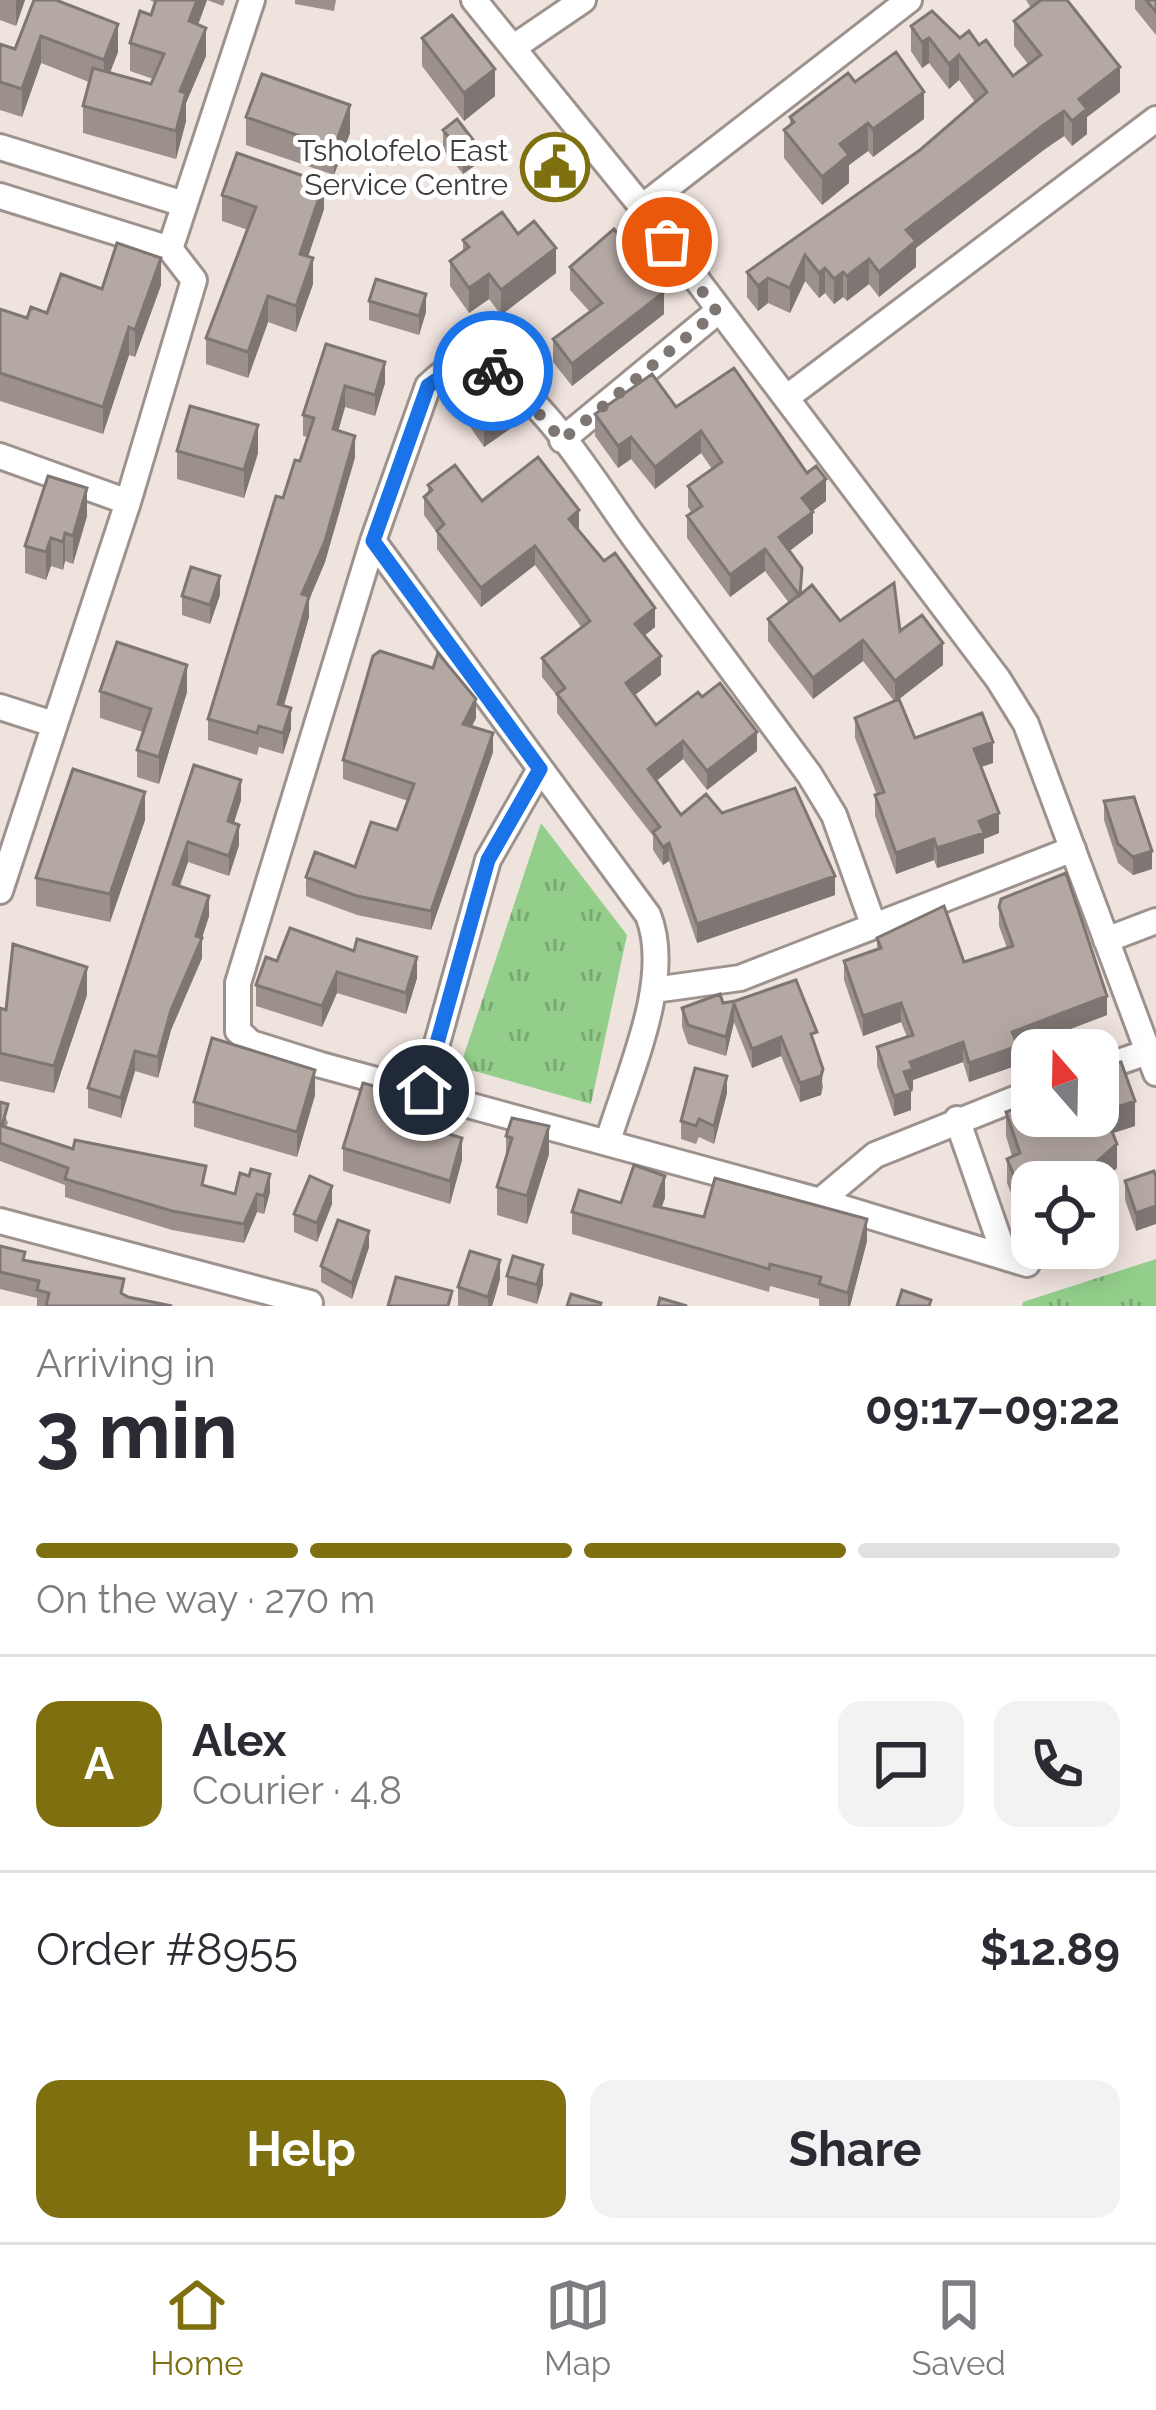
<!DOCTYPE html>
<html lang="en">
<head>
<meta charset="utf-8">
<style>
	:root { --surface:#fff; --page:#f2f2f3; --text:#2b2b33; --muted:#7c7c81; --line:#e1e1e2; --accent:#7e700f }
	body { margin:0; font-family:Raleway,sans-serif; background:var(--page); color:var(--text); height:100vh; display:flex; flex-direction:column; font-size:45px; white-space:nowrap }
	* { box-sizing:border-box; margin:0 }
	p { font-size:39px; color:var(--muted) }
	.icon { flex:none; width:66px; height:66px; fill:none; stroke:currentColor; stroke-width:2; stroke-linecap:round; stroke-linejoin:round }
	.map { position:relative; height:1306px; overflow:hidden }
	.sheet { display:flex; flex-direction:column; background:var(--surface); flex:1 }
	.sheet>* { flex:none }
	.needle { width:78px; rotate:340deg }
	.controls { position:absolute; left:1011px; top:1029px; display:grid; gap:24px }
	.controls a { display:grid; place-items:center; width:108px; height:108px; border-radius:24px; background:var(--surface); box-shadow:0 6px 30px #0003; font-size:60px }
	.pin { position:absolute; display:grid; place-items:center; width:102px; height:102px; color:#fff; margin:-51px; border:6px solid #fff; border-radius:50%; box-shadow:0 3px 12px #0007 }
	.courier { position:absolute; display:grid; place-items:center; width:120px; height:120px; margin:-60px; border:9px solid #1a73e8; border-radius:50%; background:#fff; color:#222; box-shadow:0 3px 15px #0007 }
	.headline em { font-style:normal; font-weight:700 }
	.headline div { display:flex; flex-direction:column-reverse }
	.headline { display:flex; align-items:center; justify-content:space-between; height:204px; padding:0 36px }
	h1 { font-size:78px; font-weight:700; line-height:90px }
	.bar { display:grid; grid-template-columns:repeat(4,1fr); gap:18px 12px; align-content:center; height:144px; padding:0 36px }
	.bar i { height:15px; border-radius:9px; background:var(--line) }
	.bar .on { background:var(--accent) }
	.bar p { grid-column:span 4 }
	.line { display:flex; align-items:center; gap:30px; padding:0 36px; border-top:3px solid var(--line) }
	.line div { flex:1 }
	.round { display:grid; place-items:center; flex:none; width:126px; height:126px; border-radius:24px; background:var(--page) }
	.action { display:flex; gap:24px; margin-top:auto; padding:24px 36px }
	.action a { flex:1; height:138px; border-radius:24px; background:var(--accent); color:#fff; font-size:48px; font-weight:700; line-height:138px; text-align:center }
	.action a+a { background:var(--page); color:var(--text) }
	.tab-bar { display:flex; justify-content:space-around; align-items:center; height:168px; border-top:3px solid var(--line); background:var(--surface); font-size:33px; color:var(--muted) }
	.tab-bar a { display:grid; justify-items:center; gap:6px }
	.tab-bar .on { color:var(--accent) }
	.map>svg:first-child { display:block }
</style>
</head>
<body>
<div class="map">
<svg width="1156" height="1306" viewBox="0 0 1156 1306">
	<defs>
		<pattern id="grass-tufts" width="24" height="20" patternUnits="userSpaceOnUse" patternTransform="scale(3)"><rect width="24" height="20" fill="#93ce8a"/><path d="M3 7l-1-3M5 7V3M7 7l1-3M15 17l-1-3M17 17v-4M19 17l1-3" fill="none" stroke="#79a872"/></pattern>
	</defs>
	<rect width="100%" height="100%" fill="#efe3de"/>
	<path fill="url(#grass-tufts)" d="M541,823l86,112 -36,169 -131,-37z
		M1156,1259v47h-134l1,-4z"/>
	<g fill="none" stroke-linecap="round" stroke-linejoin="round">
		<g stroke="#9d928d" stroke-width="30">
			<path id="minor" d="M474,0l168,207 356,472 28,45 130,349
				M514,47l69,-47
				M0,147l184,57
				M0,196l170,53 24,31 -66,222 -128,389
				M642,207l267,-207
				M170,249l82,-249
				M786,398l370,-279
				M562,440l155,-128
				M0,456l128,46
				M373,541l275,374c26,64 -21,162 -40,226
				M0,707l53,17
				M873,924l-39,-109 -25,-41c-59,-79 -117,-158 -175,-237 -36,-49 -94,-148 -150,-171 -24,-9 -39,4 -56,20l-55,155 -135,442v48l13,12 70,22 499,136 207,63
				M1106,940l50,-19
				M654,990l86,-12 333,-129
				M1098,1069l50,-17
				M424,1090l64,-230 52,-91
				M957,1119l48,138
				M820,1201l55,-46 157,-63
				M0,1221l310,82"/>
		</g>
		<use href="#minor" stroke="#fff" stroke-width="24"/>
	</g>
	<path fill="#9b908c" d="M0,0h25l-9,26 -16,-6z
		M34,0l84,52 -8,21 41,11 2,-5 -23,-8v-28l21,-28 4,-12 -5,-3h75l-2,6 -16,-6 -9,25 8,31 -20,47v18l-10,38 -93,-26v-27l6,-24 -48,-19 -19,54 -22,-7v-66l15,5z
		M295,0h41l-2,11 -39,-7z
		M1026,0h41l53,92 -33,25v17l-15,12 -8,-10 -19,13 -129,99v19l-37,30 -10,-13 -22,17 -4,-4 -9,7 -9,-11 -6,5 -14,-17 -15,32 -22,-10 -10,8 -11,-14v-25l173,-122 55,-48 -16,-22 -10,9 -20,-26 -7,5 -11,-17v-25l68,19 34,31 15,-12 -14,-18v-25l17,-13z
		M1135,0h21v35l-21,-26z
		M422,38l73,58 -31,25 -42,-55z
		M855,82l69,37 -51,38 -5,-6 -19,14v18l-27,22 -38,-47v-28l6,-5v-8z
		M246,117l104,16 -16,42 -88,-30z
		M443,130l34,34 -14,10 -20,-25z
		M222,195l102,14 -16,48 5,27 -17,48 -28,-10 -20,56 -42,-14v-26l42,-108 -26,-9z
		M518,234l38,39 -55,42 -12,-16 -20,14 -19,-27v-25l13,-10v-11z
		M570,267l94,47 -92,72 -19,-24v-23l37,-27 -20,-22z
		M161,285l-26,72 -6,-2 -26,79 -103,-33v-92l27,9 20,-5 55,-24z
		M369,301l57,11 -7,23 -50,-15z
		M326,344l59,39 -10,33 -30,-9 -7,23 17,27 -30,105 -16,38v17l-25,89 7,23 -8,25 -24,-7 -2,8 -49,-15v-21l75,-221 17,-37 8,-24 -5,-1v-21z
		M457,389l57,37 -30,21 -27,-39z
		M676,407l150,94 -14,10 1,22 -24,18 13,42 38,28 60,10 43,34 -45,35 17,38 78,25 -12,4 18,66 -15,6v14l-47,15 -3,-8 -38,14 -21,-58v-21h2l-22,-57v-20l39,-17 -31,-40 -50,38 -45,-58v-22l21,-16 -24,-32 -35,26 -43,-59v-22l5,-3 -4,-6v-21l24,-17 -11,-16 -46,36 -24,-30 -13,9 -23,-32v-22z
		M177,451l81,2 -14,45 -67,-19z
		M428,485l151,43 -1,1 77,98 -11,9 17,39 -27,20 22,30 101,26 -50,39 -24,-31 -27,22 25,34 41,-2 113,82 -138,48 -28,-82 -6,4 -10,-15v-14l-96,-123v-17l-15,-19v-19l40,-30 -47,-63 -54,42 -44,-58v-16l-13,-18v-18l4,-4z
		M87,516l-14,48 -8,-3 -2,9 -12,-4 -5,14 -21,-7v-27z
		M220,595l-10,29 -28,-9v-19z
		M100,691l87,1 -28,92 -22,-7v-27l6,-18 -43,-14z
		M476,718l-4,8 21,26 -62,178 -74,-15 -51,-19v-19l49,-10 42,-37 11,-29 -65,-22v-19z
		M194,765l47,35 -7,23 5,22 -10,31 -41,-14 -8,24 29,30 -7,22v20l-31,72 -13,48 -23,-7 -14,47 -33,-10v-20z
		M1104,801l48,68 -19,6 -15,-12 -14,-43z
		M145,820l-35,102 -74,-16v-28z
		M999,907l108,108 -89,34v16l-49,17 -6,-20 -50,18v9h-3l1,21 -17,6 -17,-50v-19l30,-10 -6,-15 -38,14 -19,-56v-19l33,-12v-11l87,24 43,-14 -8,-22z
		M277,961l140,17 -11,36 -69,-21 -15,34 -66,-21v-21z
		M87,995l-33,98 -54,-12v-73l6,2z
		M735,1001l82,50 6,36 -2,8 -21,7 -19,-46 -29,12 -18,-46 -8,34 -38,-12 -6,-17v-19z
		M727,1093l-13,51 -15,-7 -3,7 -15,-5v-18z
		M315,1095l-18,62 -103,-30v-25z
		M0,1102l8,21 -2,4 67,22 162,45 35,-2 -6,22 -7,-2 -13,31 -72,-13 -107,-33v-12l-65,-24z
		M1006,1112l129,14 -22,7 4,35 -19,17v-3h-66v23l-3,-8 -14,6 -8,-20v-24l5,-3 -6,-20z
		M434,1125l-2,4 30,31 -12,44 -107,-33v-23z
		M506,1136l43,18 -22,70 -30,-9v-28l9,-31z
		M1154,1171l-18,60 -11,-31v-19z
		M665,1198l-4,10 43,9 163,24 -17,65h-31v-7l-49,-13 -1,6 -197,-58v-22z
		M332,1204l-15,38 -23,-10v-18z
		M0,1246l25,14 103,37 44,9h-135v-8l-37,-9z
		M369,1247l-17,52 -31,-17v-16z
		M507,1276l36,8 -6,20 -30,-9z
		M500,1279l-8,27h-34v-19z"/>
	<path fill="#7e7672" d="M16,0h9l-9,26z
		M197,0h10l-18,49v-28z
		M118,24v28l-14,35v-27z
		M206,28v28l-20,47v18l-10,38v-28l4,-40z
		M41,36v27l-19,54v-28z
		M929,38v25l-7,5v-26z
		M959,55v25l-10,9v-25z
		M1120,67v25l-33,25v17l-15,12v-25l7,-22z
		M495,69v27l-31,25v-28z
		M924,92v27l-51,38v-28z
		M350,105v28l-16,42v-27z
		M1064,111v25l-19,13 -129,99v19l-37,30v-25l27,-42 139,-106z
		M868,123v28l-19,14v18l-27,22v-28l18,-33z
		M477,145v19l-14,10v-19z
		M324,183v26l-24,71v-26z
		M556,248v25l-55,42v-25z
		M805,255v26l-15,32v-25z
		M161,258v27l-26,72v-27z
		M313,258v26l-17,48v-26z
		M869,259v25l-22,17v-25z
		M825,268v25l-6,5v-25z
		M843,272v25l-9,7v-25z
		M489,274v25l-20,14v-25z
		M768,278v25l-10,8v-25z
		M664,292v22l-92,72v-22z
		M426,294v18l-7,23v-19z
		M268,296v26l-20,56v-26z
		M129,327v28l-26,79v-27z
		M385,362v21l-10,33v-21z
		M345,386v21l-12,43v-21z
		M514,407v19l-30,21v-19z
		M258,425v28l-14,45v-28z
		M701,431v22l-46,36v-22z
		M355,436v21l-30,105 -16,38v17l-31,108v-21l24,-110z
		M631,437v22l-13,9v-22z
		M826,479v22l-24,18v-21z
		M87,488v28l-14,48v-28z
		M579,510v18l-10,9v-18z
		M813,512v21l-34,26v-22z
		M65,533v28l-2,9v-28z
		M51,538v28l-5,14v-28z
		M535,546v19l-54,42v-19z
		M765,549v22l-35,26v-22z
		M220,576v19l-10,29v-19z
		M655,608v19l-20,16v-19z
		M863,640v21l-50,38v-21z
		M943,643v22l-48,37v-21z
		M661,656v19l-35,27v-19z
		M187,665v27l-28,92v-27z
		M476,699v19l-13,25v-19z
		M291,708v21l-8,25v-21z
		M757,732v19l-50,39v-19z
		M493,733v19l-62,178v-19z
		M683,741v18l-35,29v-19z
		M993,742v21l-19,6v-20z
		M241,780v20l-13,41v-20z
		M145,792v28l-35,102v-28z
		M999,813v20l-15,6v14l-47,15v-20l42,-27z
		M239,825v20l-10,31v-20z
		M934,839v21l-38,14v-21z
		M188,842v20l-15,42v-20z
		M669,843v18l-6,4v-18z
		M1152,851v18l-19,6v-18z
		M835,876v19l-138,48v-19z
		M209,896v20l-9,28 2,-6v20l-31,72 -13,48v-21l13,-47z
		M417,957v21l-11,36v-21z
		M87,967v28l-33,98v-27z
		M337,972v21l-15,34v-21z
		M1107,996v19l-89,34v16l-49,17v-19l43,-31z
		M901,1003v19l-38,14v-20z
		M734,1004v18l-8,34v-19z
		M781,1037v19l-29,12v-19z
		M963,1042v20l-50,18v9l-9,3v-20l6,-10z
		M135,1051v20l-14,47v-20z
		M823,1069l-2,26 -21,7v-19z
		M315,1070v25l-18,62v-25z
		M727,1076v17l-13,51v-18z
		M911,1090v20l-17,6v-20z
		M1135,1101v25l-31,10v-24z
		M434,1103v22l-8,25v-23z
		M549,1126v28l-22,70v-28z
		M462,1138v22l-12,44v-23z
		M1117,1144v24l-19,17v-3h-23z
		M1029,1172v25l-14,6v-25z
		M270,1174v18l-6,22v-18z
		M665,1176v22l-11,30v-22z
		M332,1186v18l-15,38v-19z
		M257,1194v18l-13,31v-19z
		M1156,1206v18l-20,7v-18z
		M1101,1215v18l-3,1v-18z
		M867,1219v22l-17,65h-2v-13z
		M369,1231v16l-17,52v-16z
		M500,1260v19l-8,27h-4v-9z
		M543,1265v19l-6,20v-19z"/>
	<path fill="#b4a8a3" stroke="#7e7672" stroke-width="3" d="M34,0h22l62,24 -14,36 -63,-24 -19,53 -22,-7v-38l15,5z
		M156,0h41l-8,21 17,7 -26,63 6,2 -10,38 -93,-25 10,-38 58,16 13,-30 -34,-11 10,-32 11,4z
		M1041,0h26l53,67 -41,32 8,10 -15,12 -8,-10 -19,13 -139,106 10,11 -37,31 -10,-13 -22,17 -4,-4 -9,7 -9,-11 -6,5 -14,-18 -15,33 -22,-10 -10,8 -11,-14 173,-122 67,-58 -28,-37 -10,9 -20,-26 -7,4 -11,-16 21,-15 28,27 9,-7 10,14 7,-5 27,36 28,-21 -27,-34z
		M1146,0h10v12z
		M452,15l43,54 -31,24 -42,-55z
		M896,52l28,40 -51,37 -5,-6 -28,21 9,11 -27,22 -38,-47 10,-8 -4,-5 58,-44 7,9z
		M262,74l88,31 -16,43 -88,-31z
		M457,119l20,26 -14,10 -20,-25z
		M237,153l87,30 -24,71 13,4 -17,48 -28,-10 -20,56 -42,-14 50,-131 -34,-12z
		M502,212l16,22 16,-13 22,27 -55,42 -12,-16 -20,14 -19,-27 19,-14 -6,-7z
		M614,229l50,63 -92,72 -19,-25 49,-36 -32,-36z
		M117,243l44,15 -26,72 -6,-3 -26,80 -103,-34v-64l27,9 4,-11 16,6 14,-39 41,15z
		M376,279l50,15 -7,22 -50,-15z
		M326,344l59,18 -10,33 -30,-9 -12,43 22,7 -30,105 -23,53 7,2 -31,108 13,4 -8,25 -24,-7 -2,7 -49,-14 68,-223 7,2 12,-38 5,1 14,-43 -11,-3z
		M488,368l26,39 -30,21 -27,-39z
		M734,368l73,105 9,-7 10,13 -24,19 11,14 -34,25 23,31 -2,27 12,-10 28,36 54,-38 6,48 22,-16 21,28 -48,38 -32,-41 -50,38 -45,-59 31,-24 -34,-46 -35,26 -43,-59 15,-10 -14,-20 34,-24 -21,-31 -46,36 -24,-30 -13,9 -23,-32 57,-40 24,33z
		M190,406l68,19 -14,45 -67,-19z
		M538,457l41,53 -10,9 35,42 11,-8 40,55 -20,16 26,32 -35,27 30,42 42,-33 4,5 18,-14 37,49 -50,39 -24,-30 -35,28 33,46 25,-21 16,19 73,-25 40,88 -138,48 -28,-81 -6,4 -10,-15 7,-5 -103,-133 8,-6 -23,-30 48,-37 -55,-75 -54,42 -44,-57 7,-7 -20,-27 8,-7 -4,-5 27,-20 27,36z
		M48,476l39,12 -14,48 -8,-3 -2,9 -12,-4 -5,14 -21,-6z
		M191,567l29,9 -10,29 -28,-9z
		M117,642l70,23 -28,92 -22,-7 14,-41 -51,-18z
		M380,651l53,17 5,-15 38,46 -13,25 30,9 -62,178 -74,-15 -51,-19 9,-25 40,15 16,-45 26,8 17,-46 -71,-24 30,-104z
		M899,699l16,39 67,-25 11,29 -19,7 25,64 -20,8 5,12 -47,15 -3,-9 -38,14 -21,-58 9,-3 -29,-74z
		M194,765l47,15 -13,41 11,4 -10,31 -41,-14 -15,42 36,12 -13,40 6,2 -31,72 -13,47 -23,-6 -14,47 -33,-10z
		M73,769l72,23 -35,102 -74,-16z
		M1134,797l18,54 -19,6 -15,-13 -14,-43z
		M1066,873l41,123 -95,36 6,14 -49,17 -6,-21 -53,20 3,7 -9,3 7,18 -17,6 -17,-49 36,-12 -12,-32 -38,13 -19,-55 37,-13 -4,-10 67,-32 20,56 49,-16 -14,-39 2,-8z
		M290,928l64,23 3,-12 60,18 -11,36 -69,-21 -15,34 -66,-21 10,-28 11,4z
		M13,944l74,23 -33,99 -54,-13v-45l6,2z
		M796,980l21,52 -6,2 12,35 -2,7 -21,7 -19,-46 -29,12 -18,-45 -8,33 -38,-12 -6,-17 38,-14 3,9 12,-2z
		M212,1038l103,32 -18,62 -103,-30z
		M1121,1062l14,39 -31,11 13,32 -42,37 -1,-4 -16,5h-25l-4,-10 -14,6 -8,-19 13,-6 -14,-41 26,-9v13h66v-46z
		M695,1068l32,8 -13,50 -15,-7 -3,7 -15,-5z
		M363,1083l71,20 -8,24 36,11 -12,43 -107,-33z
		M0,1102l8,2 -6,22 71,23 2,-9 131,26 -4,19 33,9 5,-21 9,3 2,-7 19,5 -6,22 -7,-2 -13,30 -72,-13 -107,-32 3,-11 -68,-25z
		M512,1118l37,8 -22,70 -30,-9 15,-49 -6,-2z
		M634,1165l31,11 -11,30 50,11 11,-39 152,41 -19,74 -29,-9 2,-7 -51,-13 -1,5 -197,-57 7,-22 42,13z
		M1154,1171l2,6v29l-20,7 -11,-32z
		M310,1176l22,10 -15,37 -23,-9z
		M338,1220l31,11 -17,52 -31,-17z
		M0,1246l25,6 -2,8 101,19 -3,14 7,4 44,9h-126l3,-13 -12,-3 2,-9 -39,-9z
		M470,1251l30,9 -12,37 -30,-10z
		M513,1256l30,9 -6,20 -30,-9z
		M396,1277l56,14 -4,15h-60z
		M902,1290l29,10 -2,6h-32z
		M571,1294l30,9 -1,3h-33z
		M660,1298l27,8h-29z"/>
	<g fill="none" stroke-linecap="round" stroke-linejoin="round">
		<path stroke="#7d7673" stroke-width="12" stroke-dasharray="0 21.6" d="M493,371l16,9 53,60 155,-128 -50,-70"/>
		<path stroke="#1a73e8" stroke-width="15" d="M424,1090l64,-230 52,-91 -167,-228 55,-155 35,-24 30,9"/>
	</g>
	<defs>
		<g id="civic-ring" transform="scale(3.45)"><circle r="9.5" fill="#fff" stroke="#7e700f" stroke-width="1.5"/><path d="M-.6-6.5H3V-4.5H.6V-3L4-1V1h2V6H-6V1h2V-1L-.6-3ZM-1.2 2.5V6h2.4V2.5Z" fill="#7e700f"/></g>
	</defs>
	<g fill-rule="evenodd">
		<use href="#civic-ring" x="555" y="167"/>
	</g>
	<g text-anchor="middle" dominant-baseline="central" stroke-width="10" stroke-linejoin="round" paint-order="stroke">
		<g font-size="30" fill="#403b39" stroke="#fff" text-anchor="end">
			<text x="508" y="150">Tsholofelo East<tspan x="508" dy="34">Service Centre</tspan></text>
		</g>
	</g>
</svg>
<div class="controls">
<a><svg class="needle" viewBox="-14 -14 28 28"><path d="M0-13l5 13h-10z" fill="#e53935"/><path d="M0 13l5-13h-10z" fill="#7c7c81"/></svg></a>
<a><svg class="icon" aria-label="locate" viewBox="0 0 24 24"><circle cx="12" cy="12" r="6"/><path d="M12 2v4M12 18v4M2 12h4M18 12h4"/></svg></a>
</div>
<div class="pin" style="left:667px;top:242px;background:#ea580c"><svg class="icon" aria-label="bag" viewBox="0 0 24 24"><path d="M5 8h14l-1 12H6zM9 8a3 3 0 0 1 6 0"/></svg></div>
<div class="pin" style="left:424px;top:1090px;background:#1f2937"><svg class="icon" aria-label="home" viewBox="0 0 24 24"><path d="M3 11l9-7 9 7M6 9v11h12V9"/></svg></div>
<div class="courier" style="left:493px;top:371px"><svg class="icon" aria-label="bike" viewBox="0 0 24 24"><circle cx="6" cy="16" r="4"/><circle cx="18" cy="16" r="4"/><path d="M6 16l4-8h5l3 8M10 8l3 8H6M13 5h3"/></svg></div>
</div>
<section class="sheet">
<div class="headline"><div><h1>3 min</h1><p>Arriving in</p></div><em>09:17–09:22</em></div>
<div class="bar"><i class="on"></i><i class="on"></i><i class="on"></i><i></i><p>On the way · 270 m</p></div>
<div class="line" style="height:216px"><b class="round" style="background:var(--accent);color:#fff">A</b><div><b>Alex</b><p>Courier · 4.8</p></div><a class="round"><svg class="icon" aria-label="chat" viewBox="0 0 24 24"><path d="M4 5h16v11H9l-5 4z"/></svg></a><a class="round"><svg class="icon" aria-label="phone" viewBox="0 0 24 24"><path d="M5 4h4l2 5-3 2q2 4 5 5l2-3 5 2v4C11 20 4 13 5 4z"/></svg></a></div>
<div class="line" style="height:156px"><div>Order #8955</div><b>$12.89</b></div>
<div class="action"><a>Help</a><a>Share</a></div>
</section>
<nav class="tab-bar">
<a class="on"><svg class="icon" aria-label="home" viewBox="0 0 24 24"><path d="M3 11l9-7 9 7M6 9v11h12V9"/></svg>Home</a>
<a><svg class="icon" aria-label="map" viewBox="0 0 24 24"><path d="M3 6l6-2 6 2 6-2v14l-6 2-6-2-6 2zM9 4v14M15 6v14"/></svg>Map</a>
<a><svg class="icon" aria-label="saved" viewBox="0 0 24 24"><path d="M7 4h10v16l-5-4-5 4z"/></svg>Saved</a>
</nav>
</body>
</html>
